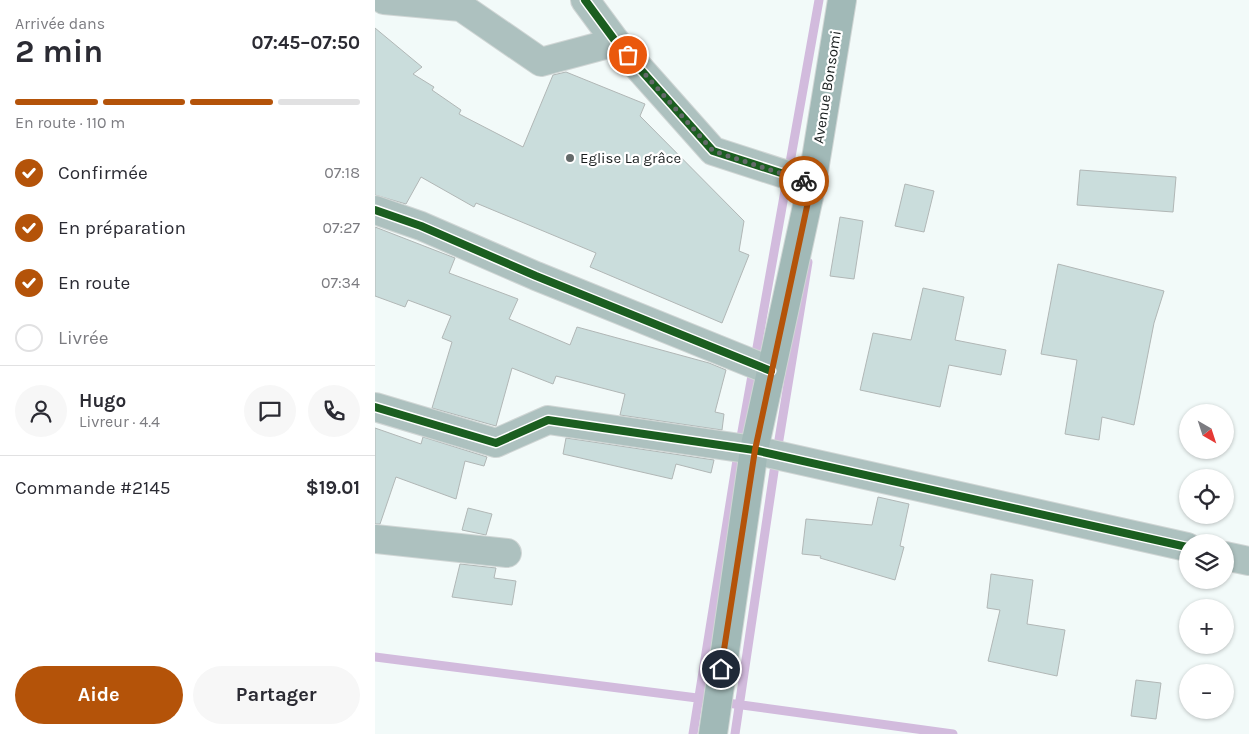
<!DOCTYPE html>
<html lang="fr">
<head>
<meta charset="utf-8">
<style>
	:root { --surface:#fff; --page:#f7f7f7; --text:#2b2b33; --muted:#7c7c81; --line:#e1e1e2; --accent:#b45309 }
	body { margin:0; font-family:Karla,sans-serif; background:var(--page); color:var(--text); height:100vh; display:flex; flex-direction:column; font-size:19px; white-space:nowrap }
	* { box-sizing:border-box; margin:0 }
	p { font-size:16px; color:var(--muted) }
	.icon { flex:none; width:28px; height:28px; fill:none; stroke:currentColor; stroke-width:2; stroke-linecap:round; stroke-linejoin:round }
	.map { position:relative; flex:1; overflow:hidden }
	.drawer { display:flex; flex-direction:column; background:var(--surface); width:375px }
	.drawer>* { flex:none }
	.needle { width:32px; rotate:141deg }
	.fabs { position:absolute; left:804px; top:404px; display:grid; gap:10px }
	.fabs a { display:grid; place-items:center; width:55px; height:55px; border-radius:50%; background:var(--surface); box-shadow:0 1px 4px #0004; font-size:25px }
	.pin { position:absolute; display:grid; place-items:center; width:42px; height:42px; color:#fff; margin:-21px; border:2px solid #fff; border-radius:50%; box-shadow:0 1px 5px #0007 }
	.courier { position:absolute; display:grid; place-items:center; width:50px; height:50px; margin:-25px; border:4px solid #b45309; border-radius:50%; background:#fff; color:#222; box-shadow:0 1px 6px #0007 }
	.headline em { font-style:normal; font-weight:700 }
	.headline div { display:flex; flex-direction:column-reverse }
	.headline { display:flex; align-items:center; justify-content:space-between; height:85px; padding:0 15px }
	h1 { font-size:32px; font-weight:700; line-height:38px }
	.bar { display:grid; grid-template-columns:repeat(4,1fr); gap:8px 5px; align-content:center; height:60px; padding:0 15px }
	.bar i { height:6px; border-radius:4px; background:var(--line) }
	.bar .active { background:var(--accent) }
	.bar p { grid-column:span 4 }
	.line { display:flex; align-items:center; gap:12px; padding:0 15px; border-top:1px solid var(--line) }
	.line div { flex:1 }
	.round { display:grid; place-items:center; flex:none; width:52px; height:52px; border-radius:26px; background:var(--page) }
	ol { padding:0 15px; list-style:none }
	li { display:flex; align-items:center; gap:15px; height:55px }
	li p { margin-inline-start:auto }
	li .icon { padding:5px; border-radius:50%; background:var(--accent); color:#fff; stroke-width:4 }
	li:last-child { color:var(--muted) }
	li i { width:28px; height:28px; border:2px solid var(--line); border-radius:50% }
	.action { display:flex; gap:10px; margin-top:auto; padding:10px 15px }
	.action a { flex:1; height:58px; border-radius:30px; background:var(--accent); color:#fff; font-size:20px; font-weight:700; line-height:58px; text-align:center }
	.action a+a { background:var(--page); color:var(--text) }
	main { display:flex; flex:1; min-height:0 }
	.map>svg:first-child { display:block }
</style>
</head>
<body>
<main>
<section class="drawer">
<div class="headline"><div><h1>2 min</h1><p>Arrivée dans</p></div><em>07:45–07:50</em></div>
<div class="bar"><i class="active"></i><i class="active"></i><i class="active"></i><i></i><p>En route · 110 m</p></div>
<ol>
<li><svg class="icon" aria-label="check" viewBox="0 0 24 24"><path d="M5 12l5 5 9-10"/></svg>Confirmée<p>07:18</p></li>
<li><svg class="icon" aria-label="check" viewBox="0 0 24 24"><path d="M5 12l5 5 9-10"/></svg>En préparation<p>07:27</p></li>
<li><svg class="icon" aria-label="check" viewBox="0 0 24 24"><path d="M5 12l5 5 9-10"/></svg>En route<p>07:34</p></li>
<li><i></i>Livrée</li>
</ol>
<div class="line" style="height:90px"><a class="round"><svg class="icon" aria-label="person" viewBox="0 0 24 24"><circle cx="12" cy="8" r="4"/><path d="M4 21q1-7 8-7t8 7"/></svg></a><div><b>Hugo</b><p>Livreur · 4.4</p></div><a class="round"><svg class="icon" aria-label="chat" viewBox="0 0 24 24"><path d="M4 5h16v11H9l-5 4z"/></svg></a><a class="round"><svg class="icon" aria-label="phone" viewBox="0 0 24 24"><path d="M5 4h4l2 5-3 2q2 4 5 5l2-3 5 2v4C11 20 4 13 5 4z"/></svg></a></div>
<div class="line" style="height:65px"><div>Commande #2145</div><b>$19.01</b></div>
<div class="action"><a>Aide</a><a>Partager</a></div>
</section>
<div class="map">
<svg width="874" height="734" viewBox="0 0 874 734">
	<rect width="100%" height="100%" fill="#f2faf9"/>
	<g fill="none" stroke-linecap="round" stroke-linejoin="round">
		<path stroke="#d2bbdd" stroke-width="9" d="M0,657l330,42
			M345,702l233,32
			M318,734l45,-280 81,-454
			M360,734l41,-276 32,-196"/>
	</g>
	<path fill="#cadddc" stroke="#b1b7b6" d="M0,28l47,39 -9,7 21,13 -2,3 29,20 -2,4 64,33 30,-72 13,-3 79,32 -5,12 104,105 -5,30 10,4 -27,68 -132,-56 6,-14 -120,-50 -2,4 -53,-30 -15,27 -31,-9z
		M705,170l96,7 -3,35 -96,-7z
		M530,184l29,7 -10,41 -29,-6z
		M465,217l23,4 -9,58 -24,-3z
		M0,227l80,31 -6,15 69,26 -9,20 61,26 7,-18 132,36 17,7 -11,42 9,2 -2,16 -102,-15 5,-21 -69,-18 -3,8 -41,-16 -16,58 -64,-18 20,-66 -10,-4 9,-22 -43,-16 -3,7 -30,-11z
		M683,264l106,27 -10,32 -20,102 -32,-8 -3,23 -34,-6 12,-74 -36,-6z
		M548,288l41,9 -9,43 51,10 -5,25 -52,-10 -9,42 -80,-17 13,-57 38,7z
		M0,428l46,16 2,-7 64,20 -3,9 -19,-5 -9,38 -60,-22 -16,47h-5z
		M191,438l148,22 -3,13 -35,-9 -4,15 -109,-25z
		M503,497l31,7 -9,42 4,1 -9,33 -75,-22 1,-2 -19,-2 4,-35 66,6z
		M93,508l24,6 -6,21 -24,-5z
		M85,564l36,4 -2,10 22,3 -4,24 -60,-8z
		M616,574l42,6 -6,44 38,6 -8,46 -69,-15 12,-51 -13,-2z
		M761,680l25,3 -5,36 -25,-3z"/>
	<g fill="none" stroke-linecap="round" stroke-linejoin="round">
		<g stroke="#d0d6d5" stroke-width="30">
			<path id="minor" d="M9,0l77,7 80,55 75,-20
				M210,0l31,42 97,109 99,32
				M0,210l46,16 115,50 235,95
				M0,407l121,36 52,-23 206,30 433,97
				M0,539l132,14
				M850,556l24,5"/>
		</g>
		<g stroke="#d0d6d5" stroke-width="30">
			<path id="major" d="M338,734l41,-284 58,-267 30,-183"/>
		</g>
		<use href="#minor" stroke="#adc1bf" stroke-width="28"/>
		<use href="#major" stroke="#a1b9b7" stroke-width="28"/>
		<g stroke="#fff" stroke-width="11">
			<path id="cycleway" d="M210,0l31,42 97,109 99,32
				M0,210l46,16 115,50 235,95
				M0,407l121,36 52,-23 206,30 433,97"/>
		</g>
		<use href="#cycleway" stroke="#1b5e20" stroke-width="8"/>
	</g>
	<g fill="none" stroke-linecap="round" stroke-linejoin="round">
		<path stroke="#646a6a" stroke-width="5" stroke-dasharray="0 9" d="M253,55l85,96 91,30"/>
		<path stroke="#b45309" stroke-width="6" d="M346,669l34,-219 57,-267 -8,-2"/>
	</g>
	<circle fill="#646a6a" stroke="#fff" stroke-width="2" cx="195" cy="158" r="5"/>
	<g text-anchor="middle" dominant-baseline="central" stroke-width="4.5" stroke-linejoin="round" paint-order="stroke">
		<g font-size="15" fill="#181d1d" stroke="#fff">
			<text transform="translate(452 87) rotate(-81)">Avenue Bonsomi</text>
		</g>
		<g font-size="15" fill="#181d1d" stroke="#fff" text-anchor="start">
			<text x="205" y="158">Eglise La grâce</text>
		</g>
	</g>
</svg>
<div class="fabs">
<a><svg class="needle" viewBox="-14 -14 28 28"><path d="M0-13l5 13h-10z" fill="#e53935"/><path d="M0 13l5-13h-10z" fill="#7c7c81"/></svg></a>
<a><svg class="icon" aria-label="locate" viewBox="0 0 24 24"><circle cx="12" cy="12" r="6"/><path d="M12 2v4M12 18v4M2 12h4M18 12h4"/></svg></a>
<a><svg class="icon" aria-label="layers" viewBox="0 0 24 24"><path d="M12 4l9 5-9 5-9-5zM3 14l9 5 9-5"/></svg></a>
<a>+</a>
<a>−</a>
</div>
<div class="pin" style="left:253px;top:55px;background:#ea580c"><svg class="icon" aria-label="bag" viewBox="0 0 24 24"><path d="M5 8h14l-1 12H6zM9 8a3 3 0 0 1 6 0"/></svg></div>
<div class="pin" style="left:346px;top:669px;background:#1f2937"><svg class="icon" aria-label="home" viewBox="0 0 24 24"><path d="M3 11l9-7 9 7M6 9v11h12V9"/></svg></div>
<div class="courier" style="left:429px;top:181px"><svg class="icon" aria-label="bike" viewBox="0 0 24 24"><circle cx="6" cy="16" r="4"/><circle cx="18" cy="16" r="4"/><path d="M6 16l4-8h5l3 8M10 8l3 8H6M13 5h3"/></svg></div>
</div>
</main>
</body>
</html>
